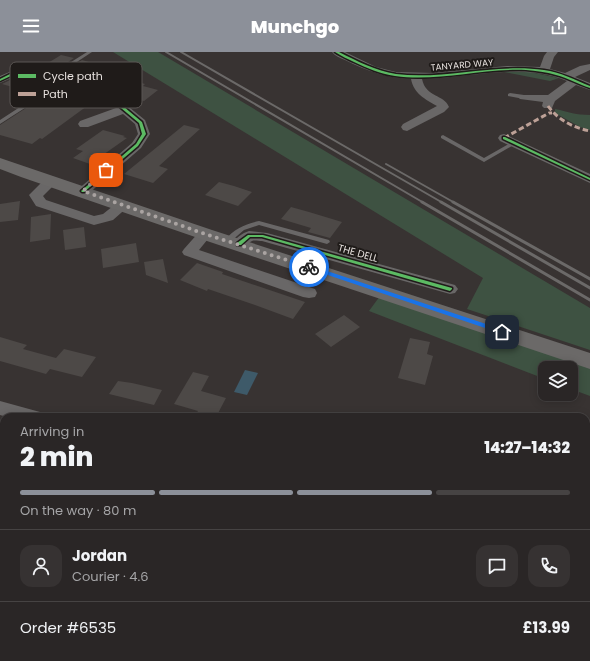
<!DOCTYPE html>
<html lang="en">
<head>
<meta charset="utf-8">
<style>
	:root { --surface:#2a2626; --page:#363232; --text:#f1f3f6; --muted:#a5a5a7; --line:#464343; --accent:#8c9099 }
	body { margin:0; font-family:Poppins,sans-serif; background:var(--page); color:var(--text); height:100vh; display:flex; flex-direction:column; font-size:15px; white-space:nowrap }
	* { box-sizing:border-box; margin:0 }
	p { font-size:13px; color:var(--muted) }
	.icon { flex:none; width:22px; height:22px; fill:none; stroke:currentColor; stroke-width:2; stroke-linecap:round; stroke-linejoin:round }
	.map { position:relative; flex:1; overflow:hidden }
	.side { position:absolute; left:0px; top:361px; width:590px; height:248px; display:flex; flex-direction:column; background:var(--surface); border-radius:12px 12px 0 0; box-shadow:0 2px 10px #0003,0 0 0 1px var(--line) }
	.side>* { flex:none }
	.fabs { position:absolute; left:538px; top:309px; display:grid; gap:8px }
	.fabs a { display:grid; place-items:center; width:40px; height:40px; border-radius:8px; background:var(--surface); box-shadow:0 2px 10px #0003,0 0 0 1px var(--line); font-size:20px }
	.pin { position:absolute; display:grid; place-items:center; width:34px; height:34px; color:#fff; margin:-17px; border-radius:8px; box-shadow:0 2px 6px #0006 }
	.courier { position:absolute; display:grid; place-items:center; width:40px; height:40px; margin:-20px; border:3px solid #1a73e8; border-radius:50%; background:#fff; color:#222; box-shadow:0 1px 5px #0007 }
	.head em { font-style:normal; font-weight:800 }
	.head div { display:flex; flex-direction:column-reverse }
	.head { display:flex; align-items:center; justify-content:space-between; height:68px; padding:0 20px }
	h1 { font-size:26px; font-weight:800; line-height:30px }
	.bar { display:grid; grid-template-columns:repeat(4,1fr); gap:6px 4px; align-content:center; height:48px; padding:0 20px }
	.bar i { height:5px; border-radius:3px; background:var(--line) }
	.bar .current { background:var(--accent) }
	.bar p { grid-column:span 4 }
	.line { display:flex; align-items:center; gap:10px; padding:0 20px; border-top:1px solid var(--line) }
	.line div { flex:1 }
	.round { display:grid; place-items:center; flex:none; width:42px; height:42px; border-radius:12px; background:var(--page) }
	header { display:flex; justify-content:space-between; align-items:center; height:52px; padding:0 20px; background:var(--accent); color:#fff; font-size:18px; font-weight:800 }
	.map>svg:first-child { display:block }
</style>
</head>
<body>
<header><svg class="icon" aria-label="menu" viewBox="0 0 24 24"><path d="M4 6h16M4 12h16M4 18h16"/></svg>Munchgo<svg class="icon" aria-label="share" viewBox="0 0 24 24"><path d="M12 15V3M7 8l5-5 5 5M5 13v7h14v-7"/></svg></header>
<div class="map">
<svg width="590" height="609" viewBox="0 0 590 609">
	<rect width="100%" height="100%" fill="#383332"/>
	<path fill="#3e5242" d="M113,0h45l432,256v42l-123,-41 16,-31z
		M504,20h26l29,6 -9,3z
		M555,57c14,3 21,6 35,6v15l-10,-3 -25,-14z
		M380,244l210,72v28l-19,-7v-21h-26v11l-176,-68z"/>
	<path fill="#3e5a69" d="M245,318l13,3 -11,22 -13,-3z"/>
	<path fill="#4d4947" d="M61,3l13,3 -21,14 -24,-4 6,-4 8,2z
		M82,8l20,6 -3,2 35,10 -3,2 14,4 -2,2 15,4 -14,11 -69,-18 -15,-8z
		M16,25h18l13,2 19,10 32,9 -56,41 -2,-1 -8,6 -32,-9v-10l46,-30 -1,-1 -5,-1 -3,1 -35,-10z
		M184,73l16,4 -41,37 9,3 -15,14 -29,-9z
		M103,78l22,6 -2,1 4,1 -37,26 -17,-6 10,-7 -7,-2z
		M219,130l15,4 18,6 -14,14 -33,-11z
		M20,149l-2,19 -18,2v-18z
		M291,155l18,5 33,10 -12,16 -22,-6 3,-4 -30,-9z
		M51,162l-1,25 -20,3 1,-25z
		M84,175l2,20 -21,3 -2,-20z
		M136,191l3,19 -36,6 -2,-19z
		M163,207l5,24 -22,-8 -2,-13z
		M197,211l26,9 -1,2 83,28 -12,17 -38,-14 -47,-16 -1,2 -27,-11z
		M344,263l16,12 -29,20 -16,-13z
		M0,285l27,8 -4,4 33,9 8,-9 32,8 -14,20 -32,-8 -4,5 -46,-13z
		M410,286l20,4 -3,12 6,2 -8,29 -27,-7z
		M193,320l16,4 -8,15 25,7 -10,19h-22l4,-6 -24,-7z
		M118,329l14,2 30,7 -8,15 -45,-11z"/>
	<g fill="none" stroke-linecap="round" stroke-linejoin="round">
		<path fill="#696767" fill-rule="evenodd" d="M87,0h5l-38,25 -5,-1z
			M510,41l14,2 3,2 -3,2 -16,-3v-2z
			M40,42l5,1 -45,29v-4z
			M443,83l41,23 28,-16 5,1 -33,19 -43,-24v-2z
			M259,169l70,19 1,2 -3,2 -68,-19 -15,5 -14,12h-2l-3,-2c9,-11 20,-16 34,-19z
			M490,605h12v4h-12z"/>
		<path fill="#696767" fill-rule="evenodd" d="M332,0h13l31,15 20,5 37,1 74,-7 33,1 4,-11 3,-4h11l-4,5 -4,12 15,4 15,-7 10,-2v6l-15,7 15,6v7l-14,-5 -21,16 -3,7h-8l-2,-2 1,-4 -23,-3 -2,-2 2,-2h28l19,-14c-46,-19 -97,-3 -145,-2 4,19 22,15 27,28l-5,5 -37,19 -4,-1 -2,-3 2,-3 34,-18c-12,-7 -23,-12 -26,-27 -24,-1 -44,-8 -66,-19 -5,-2 -10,-4 -13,-8z
			M34,17l22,5 18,10 40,11 31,25 5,14 -9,14 -53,46h-10l-2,-3 56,-48 6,-9 -3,-10 -12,-10 -35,13h-8l-2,-3 2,-3 36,-13 -10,-9 -40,-11 -18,-10 -14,-3 -18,1 -16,7v-7l14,-6z
			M504,82l86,40v9l-90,-42 -2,-3 2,-3z
			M51,125l5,1 2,3 -15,15 3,4 48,16 9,-2 15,-12 5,-1 5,1 2,3 -17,15 -19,5 -58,-19 -7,-11 17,-17z
			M205,178l5,1 2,3 -13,16 116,39 2,4 -2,4 -6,1 -6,-1 -119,-42 -2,-3 2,-3 16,-18z
			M249,179l18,2 188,52 3,4 -3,4 -5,1 -188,-53c-3,0 -8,-1 -10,0 -8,4 -9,9 -18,6l-2,-3c4,-6 10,-11 17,-13z
			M0,349l40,11 3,5h-36l-7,-2z
			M586,508l4,1v20l-4,-1z"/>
		<path fill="#6b6968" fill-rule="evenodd" d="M0,106l212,72 378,123v16l-392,-131 -177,-61 -21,-8z"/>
		<path stroke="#6b6968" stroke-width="2" d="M166,0l258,151
			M181,0l262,151
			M386,112l69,39"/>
		<path stroke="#6b6968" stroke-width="3" d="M422,150l168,98
			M441,150l149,86
			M453,150l137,77"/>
		<path stroke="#bda197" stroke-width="3" stroke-dasharray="5.5 3" stroke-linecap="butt" d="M548,54c10,14 26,22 42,25
			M504,86l45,-25h3"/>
		<g stroke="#1f1b19" stroke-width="3">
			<path id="cycleway" d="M335,0h4c18,9 37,19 57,22 49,6 99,-11 148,-4 16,2 31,10 46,16v2c-12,-4 -22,-10 -34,-13 -10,-3 -20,-4 -30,-5 -44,-2 -88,12 -131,6 -15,-2 -28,-8 -41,-14 -6,-3 -13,-6 -19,-10z
				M34,19l19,4 18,10 40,11 31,26 4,12 -8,12 -54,46h-2l-1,-1 55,-47 6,-10 -3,-11 -30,-25 -40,-11 -18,-10 -17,-4 -19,1 -15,7v-2l14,-7z
				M503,85h2l85,41v2l-87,-41z
				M248,183h15l189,53v1l-2,2 -188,-54h-12l-9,8h-4v-2z"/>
		</g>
		<use href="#cycleway" fill="#5cba63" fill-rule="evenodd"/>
	</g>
	<path fill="#1a73e8" d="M309,213l195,65 1,2 -3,2 -2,-1 -193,-65 -1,-1z"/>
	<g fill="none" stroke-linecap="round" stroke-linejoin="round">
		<path stroke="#aaa4a2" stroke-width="4" stroke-dasharray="0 7.2" d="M106,118l-23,21 122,43 104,33"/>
	</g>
	<g text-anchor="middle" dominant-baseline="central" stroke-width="4" stroke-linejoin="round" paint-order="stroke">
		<g font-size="9" fill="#e7e1de" stroke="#1f1b19">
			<text transform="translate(462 13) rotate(-5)">TANYARD WAY</text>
		</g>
		<g font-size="10" fill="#e7e1de" stroke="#1f1b19">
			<text transform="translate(358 201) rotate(16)">THE DELL</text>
		</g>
	</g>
	<rect x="10" y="10" width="132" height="46" rx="6" fill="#1f1b19" stroke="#5b5654" stroke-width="1"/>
	<rect x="18" y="22" width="18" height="4" fill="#5cba63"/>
	<rect x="18" y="40" width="18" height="4" fill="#bda197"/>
	<g font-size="11" fill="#e7e1de">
		<text x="43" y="28">Cycle path</text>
		<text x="43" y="46">Path</text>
	</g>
</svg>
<div class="fabs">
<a><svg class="icon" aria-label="layers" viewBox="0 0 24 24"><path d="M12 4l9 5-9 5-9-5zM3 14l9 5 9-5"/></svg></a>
</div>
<div class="pin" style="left:106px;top:118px;background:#ea580c"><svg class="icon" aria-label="bag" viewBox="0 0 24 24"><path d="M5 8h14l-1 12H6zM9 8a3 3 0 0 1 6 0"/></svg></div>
<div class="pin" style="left:502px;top:280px;background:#1f2937"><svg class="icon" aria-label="home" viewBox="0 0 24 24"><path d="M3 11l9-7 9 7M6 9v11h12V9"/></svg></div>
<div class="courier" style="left:309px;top:215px"><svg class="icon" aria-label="bike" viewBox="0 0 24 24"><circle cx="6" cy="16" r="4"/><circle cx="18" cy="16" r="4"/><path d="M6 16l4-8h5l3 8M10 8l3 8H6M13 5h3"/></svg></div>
<section class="side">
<div class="head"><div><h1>2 min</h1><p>Arriving in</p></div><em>14:27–14:32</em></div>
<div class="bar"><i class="current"></i><i class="current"></i><i class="current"></i><i></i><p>On the way · 80 m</p></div>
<div class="line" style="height:72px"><a class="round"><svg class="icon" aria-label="person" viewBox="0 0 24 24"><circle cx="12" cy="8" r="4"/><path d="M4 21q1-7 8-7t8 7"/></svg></a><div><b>Jordan</b><p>Courier · 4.6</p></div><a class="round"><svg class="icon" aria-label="chat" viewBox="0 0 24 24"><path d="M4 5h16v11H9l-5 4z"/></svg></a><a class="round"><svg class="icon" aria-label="phone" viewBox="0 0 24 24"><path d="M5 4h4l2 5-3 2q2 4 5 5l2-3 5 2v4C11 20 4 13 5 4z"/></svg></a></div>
<div class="line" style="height:52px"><div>Order #6535</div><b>£13.99</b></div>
</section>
</div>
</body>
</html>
